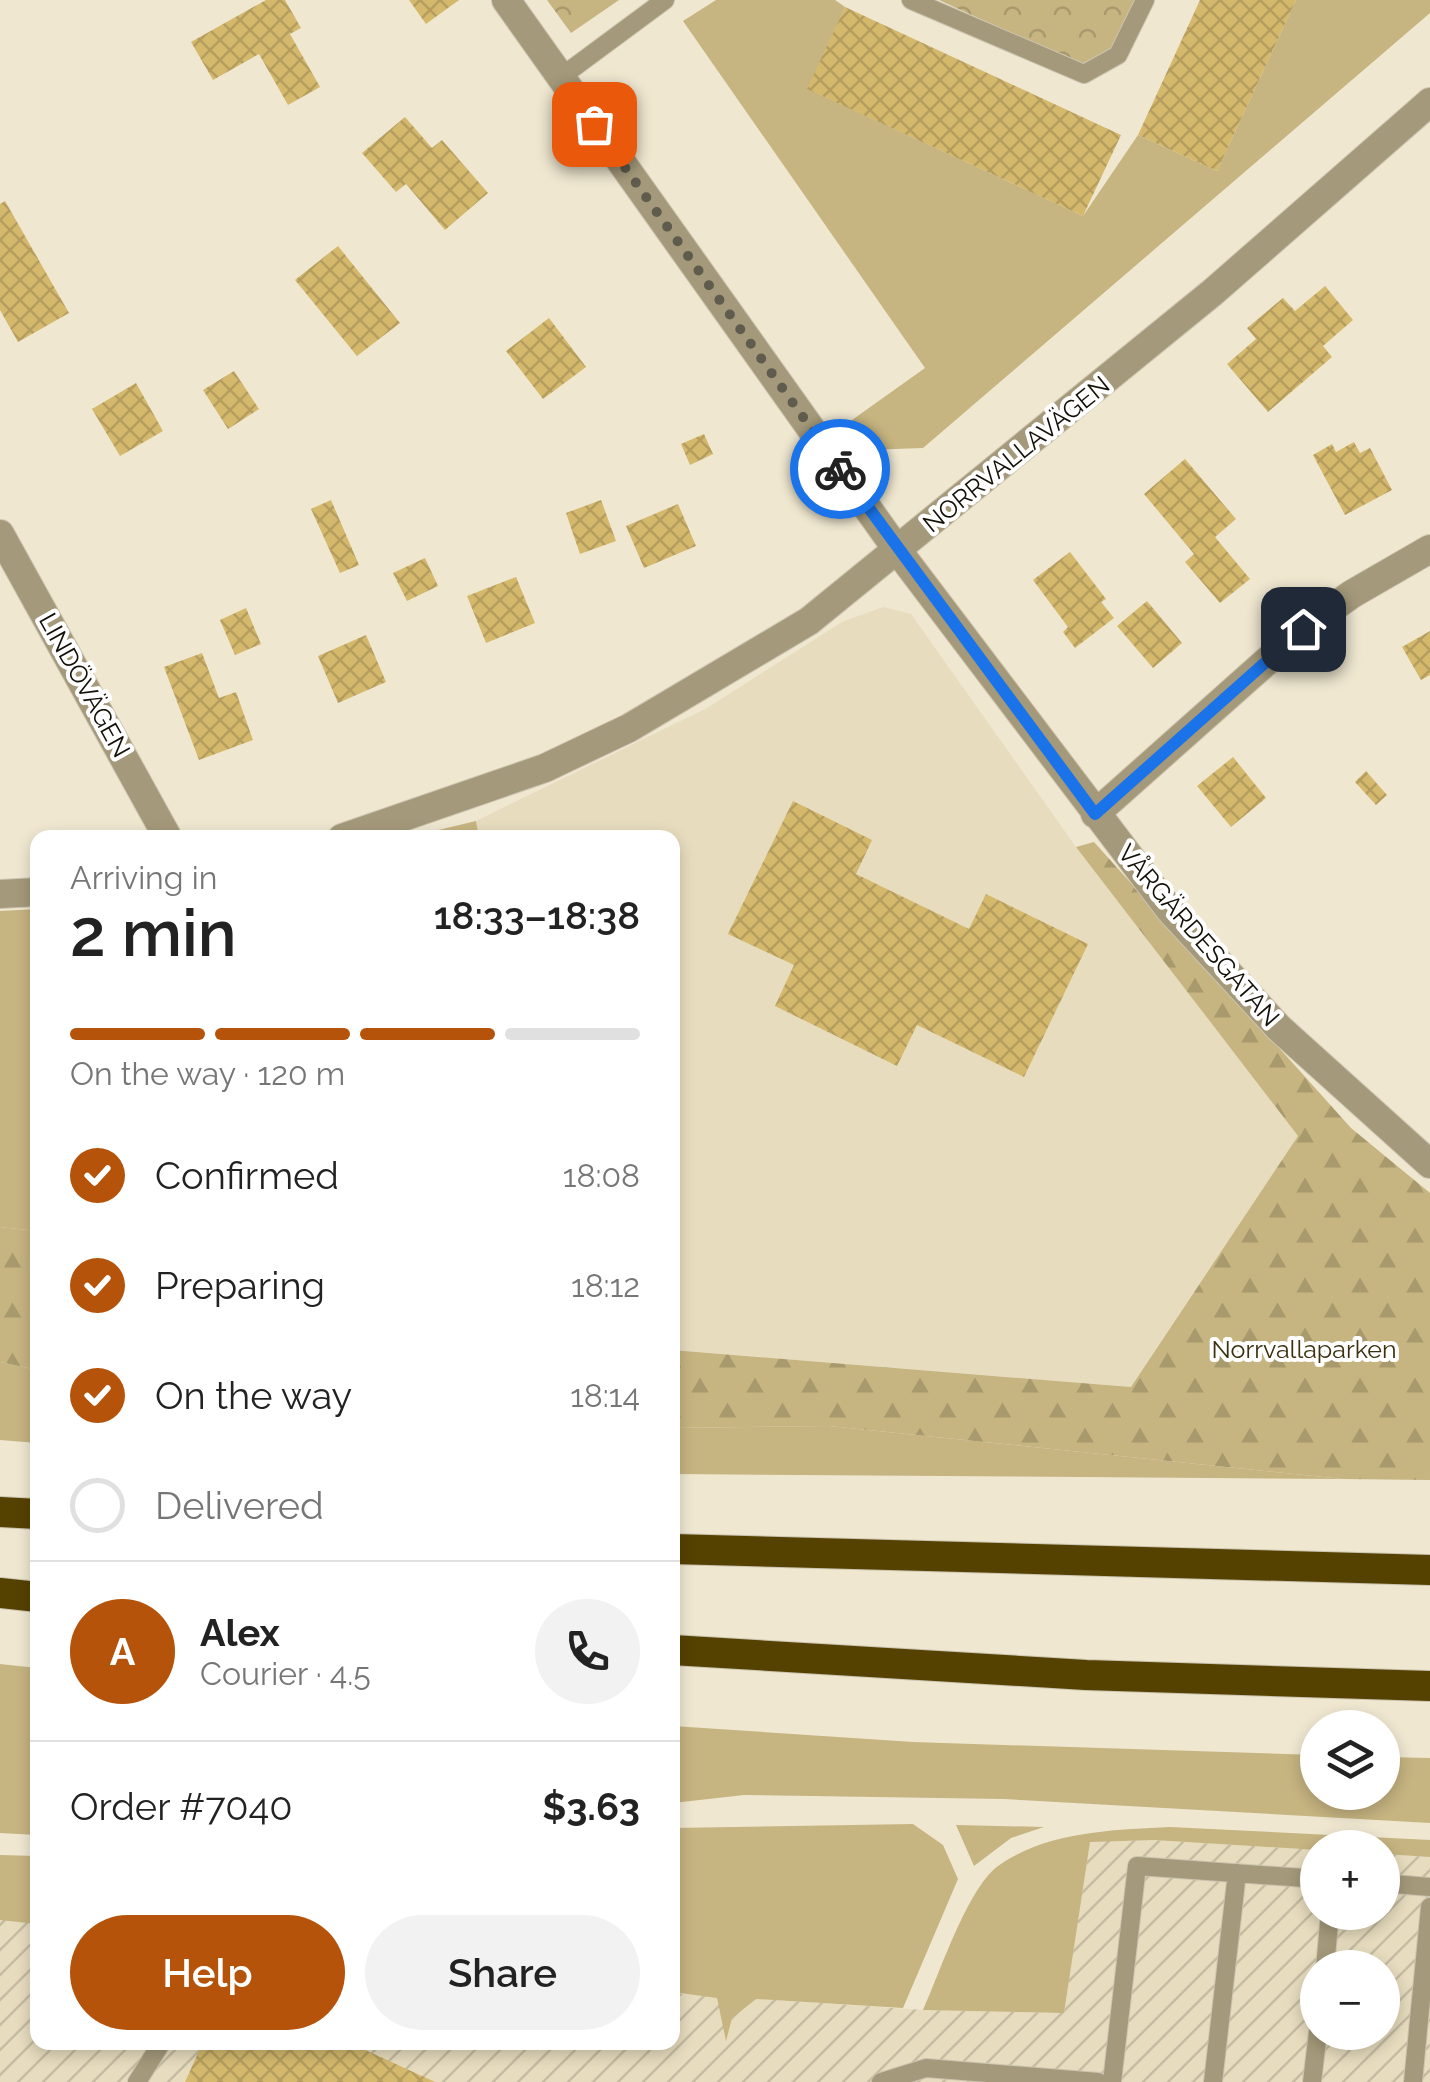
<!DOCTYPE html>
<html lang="en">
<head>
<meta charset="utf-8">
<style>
	:root { --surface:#fff; --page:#f2f2f2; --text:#222; --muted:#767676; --line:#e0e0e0; --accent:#b45309 }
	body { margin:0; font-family:Raleway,sans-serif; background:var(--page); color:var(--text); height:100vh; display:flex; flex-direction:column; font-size:38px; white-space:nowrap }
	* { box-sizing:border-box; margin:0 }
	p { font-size:32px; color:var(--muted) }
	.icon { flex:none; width:55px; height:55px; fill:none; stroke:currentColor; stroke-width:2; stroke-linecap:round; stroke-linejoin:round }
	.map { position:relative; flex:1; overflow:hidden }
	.drawer { position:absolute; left:30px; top:830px; width:650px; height:1220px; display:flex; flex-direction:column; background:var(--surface); border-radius:20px; box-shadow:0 5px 15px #0003 }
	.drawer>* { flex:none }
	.fabs { position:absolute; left:1300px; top:1710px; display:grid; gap:20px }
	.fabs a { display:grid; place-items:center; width:100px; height:100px; border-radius:50%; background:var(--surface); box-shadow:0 5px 15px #0003; font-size:50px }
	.pin { position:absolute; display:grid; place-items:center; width:85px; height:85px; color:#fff; margin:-42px; border-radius:20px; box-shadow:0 5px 15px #0006 }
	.courier { position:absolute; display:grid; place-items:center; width:100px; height:100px; margin:-50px; border:8px solid #1a73e8; border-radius:50%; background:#fff; color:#222; box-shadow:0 2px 12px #0007 }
	.overview em { font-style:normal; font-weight:600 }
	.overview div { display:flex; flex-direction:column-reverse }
	.overview { display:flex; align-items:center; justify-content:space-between; height:170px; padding:0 40px }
	h1 { font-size:65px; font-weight:600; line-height:75px }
	.bar { display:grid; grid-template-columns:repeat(4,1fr); gap:15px 10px; align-content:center; height:120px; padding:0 40px }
	.bar i { height:12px; border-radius:8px; background:var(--line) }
	.bar .selected { background:var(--accent) }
	.bar p { grid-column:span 4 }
	.line { display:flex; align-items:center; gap:25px; padding:0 40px; border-top:2px solid var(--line) }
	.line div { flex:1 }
	.round { display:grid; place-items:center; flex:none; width:105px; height:105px; border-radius:52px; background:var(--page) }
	ol { padding:0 40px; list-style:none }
	li { display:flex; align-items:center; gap:30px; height:110px }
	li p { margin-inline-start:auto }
	li .icon { padding:10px; border-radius:50%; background:var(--accent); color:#fff; stroke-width:4 }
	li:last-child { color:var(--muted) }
	li i { width:55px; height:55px; border:5px solid var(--line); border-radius:50% }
	.button { display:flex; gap:20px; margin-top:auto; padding:20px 40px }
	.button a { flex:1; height:115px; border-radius:60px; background:var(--accent); color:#fff; font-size:40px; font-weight:600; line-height:115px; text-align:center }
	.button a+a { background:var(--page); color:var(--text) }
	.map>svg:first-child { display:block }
</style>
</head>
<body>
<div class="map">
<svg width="1430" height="2082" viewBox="0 0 1430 2082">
	<defs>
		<pattern id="industrial-furrows" width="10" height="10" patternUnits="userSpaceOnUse" patternTransform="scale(2.5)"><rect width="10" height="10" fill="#e7dcbe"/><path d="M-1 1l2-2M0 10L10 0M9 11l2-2" fill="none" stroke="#c5bca2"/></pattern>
		<pattern id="forest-firs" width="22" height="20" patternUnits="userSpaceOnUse" patternTransform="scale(2.5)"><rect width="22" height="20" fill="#c6b481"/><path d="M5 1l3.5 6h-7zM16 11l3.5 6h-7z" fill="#a99a6e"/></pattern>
		<pattern id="park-crowns" width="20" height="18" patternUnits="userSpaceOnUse" patternTransform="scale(2.5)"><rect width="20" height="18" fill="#c6b481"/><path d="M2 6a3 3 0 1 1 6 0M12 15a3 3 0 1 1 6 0" fill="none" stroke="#a99a6e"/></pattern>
		<pattern id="building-cross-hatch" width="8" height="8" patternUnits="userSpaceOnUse" patternTransform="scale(2.5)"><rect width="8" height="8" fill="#d4b96d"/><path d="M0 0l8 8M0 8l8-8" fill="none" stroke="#b59e5d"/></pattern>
	</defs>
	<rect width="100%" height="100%" fill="#efe7d0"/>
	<path fill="#e7dcbe" d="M883,607l28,7 165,233 222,289 -167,251 -458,-37 -1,-512 -193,-1 -3,-16 231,-113 135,-86z"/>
	<path fill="url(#industrial-furrows)" fill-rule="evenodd" d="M1154,1840l163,10 1,62h64l1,-58 47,3v225h-1430v-163l37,4 1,119h634l1,-49 250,17 141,3 26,-172zM1318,1968h64v64h-64z"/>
	<path fill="#c6b481" d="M716,0h119l10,7 -37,82 275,127 55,-81 79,36 79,-171h134v13l-507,435 -57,2 -21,-25 80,-57 -242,-347z
		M476,821l3,16h-70z
		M37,909h1l-1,322 -37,-4v-316z
		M0,1362l37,8v73l-37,-3z
		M829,1426l514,53 -670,-5v-46z
		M0,1664l37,4v167l-37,-2z
		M673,1726l240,16 404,13 1,37h64l1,-35 47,1v65l-426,-24 -260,-4 -71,8z
		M913,1824l30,21 15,34 -55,129 -147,-9 -24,19 -6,23 -9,-43 -44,-6v-164z
		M956,1825l88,2 -33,11 -37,28z
		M1170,1827l260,13v17l-47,-3 -1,-6 -65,2 -163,-10 -64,2 -26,171 -141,-3c17,-37 44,-121 75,-144 49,-35 115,-36 172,-39z
		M0,1855l37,1v68l-37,-4z"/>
	<path fill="url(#forest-firs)" d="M1094,842l257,286 79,65v287l-87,-1 -514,-53 -156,2 -1,-78 459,37 167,-251 -222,-289z
		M0,1227l37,4v139l-37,-8z"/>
	<path fill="url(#park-crowns)" d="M547,0h72l-48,33z
		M939,0h200l-26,50 -29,17z"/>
	<path fill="url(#building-cross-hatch)" d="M266,0h19l16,28 -11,6 30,53 -32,18 -29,-51 -46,26 -22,-38z
		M409,0h50l-33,24z
		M1200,0h96l-79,171 -79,-36z
		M845,7l276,128 -38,81 -276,-127z
		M405,117l27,31 10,-8 46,53 -43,37 -39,-46 -10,8 -34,-39z
		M5,201l64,112 -51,29 -18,-32v-106z
		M338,246l62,77 -43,33 -62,-76z
		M1325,286l28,34 -30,26 9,11 -64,55 -41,-48 29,-25 -9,-11 36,-30 12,13z
		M549,318l37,49 -43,32 -37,-48z
		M234,371l25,38 -31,20 -25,-39z
		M136,383l27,48 -43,25 -28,-47z
		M704,434l9,20 -23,11 -9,-21z
		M1354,442l6,11 10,-5 22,42 -47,25 -32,-60 19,-11 4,8z
		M1185,459l51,60 -21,18 35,42 -30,24 -35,-41 9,-8 -50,-60z
		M331,500l28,65 -19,8 -29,-64z
		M601,500l15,41 -36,13 -14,-41z
		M678,504l18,42 -52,22 -18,-42z
		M1070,552l36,47 -5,3 13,16 -39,30 -12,-16 5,-5 -35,-47z
		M425,558l13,28 -31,15 -14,-28z
		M516,577l19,46 -49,20 -19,-47z
		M1147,601l35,42 -29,25 -36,-42z
		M246,608l15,36 -26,11 -15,-35z
		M1430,631v44l-9,5 -19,-33z
		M366,635l20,47 -48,21 -20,-47z
		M202,653l17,45 17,-6 17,48 -54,20 -35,-93z
		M1233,757l33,41 -35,29 -34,-41z
		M1366,771l21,24 -11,10 -21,-23z
		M793,801l79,39 -16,34 113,55 17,-35 102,50 -64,133 -107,-52 -20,41 -122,-60 19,-41 -66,-31z
		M203,2042h145l87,40h-250z"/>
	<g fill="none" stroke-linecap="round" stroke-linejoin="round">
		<g stroke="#ccc4b0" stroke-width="20">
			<path id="service" d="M911,0l173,74 34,-19 27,-55
				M561,77l104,-77
				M1382,1883l48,4
				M1325,1968l5,-56
				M137,2082l25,-40
				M881,2082l45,-14 172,14
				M1112,2082l25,-216 181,13
				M1213,2082l24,-209
				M1312,2082l6,-50
				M1413,2082l17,-175"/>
		</g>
		<g stroke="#ccc4b0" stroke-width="30">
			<path id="minor" d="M506,0l392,551 272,359 109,118 151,136
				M0,534l168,304
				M1095,814l208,-185 49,-35 78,-45"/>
		</g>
		<g stroke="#ccc4b0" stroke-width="30">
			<path id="tertiary" d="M342,838l203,-70 84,-40 180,-107 404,-329 217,-190
				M0,894l38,-2"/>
		</g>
		<g stroke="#ccc4b0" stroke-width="32">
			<path id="motorway" d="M0,1512l38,2
				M672,1549l758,21
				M0,1593l38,4
				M672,1650l414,25 344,11"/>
		</g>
		<use href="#service" stroke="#a4997a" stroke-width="18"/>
		<use href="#minor" stroke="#a4997a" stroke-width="28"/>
		<use href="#tertiary" stroke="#a4997a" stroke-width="28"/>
		<use href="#motorway" stroke="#554200" stroke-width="30"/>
	</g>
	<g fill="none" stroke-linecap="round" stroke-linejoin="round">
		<path stroke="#5f5b4d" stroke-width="10" stroke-dasharray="0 18" d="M594,124l246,345"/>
		<path stroke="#1a73e8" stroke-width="12" d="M840,469l255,345 208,-185"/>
	</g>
	<g text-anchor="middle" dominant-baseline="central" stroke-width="8" stroke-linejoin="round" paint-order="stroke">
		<g font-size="25" fill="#120f07" stroke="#fff">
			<text transform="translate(1016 454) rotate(-39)">NORRVALLAVÄGEN</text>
			<text transform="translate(85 685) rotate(61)">LINDÖVÄGEN</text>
			<text transform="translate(1199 935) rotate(49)">VÅRGÄRDESGATAN</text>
		</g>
		<g font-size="25" fill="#3c300e" stroke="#fff">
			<text x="1304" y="1349">Norrvallaparken</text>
		</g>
	</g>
</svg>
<div class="fabs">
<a><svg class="icon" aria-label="layers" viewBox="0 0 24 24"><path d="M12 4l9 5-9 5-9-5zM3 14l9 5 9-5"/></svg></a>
<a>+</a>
<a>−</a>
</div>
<div class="pin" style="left:594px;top:124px;background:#ea580c"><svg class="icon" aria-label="bag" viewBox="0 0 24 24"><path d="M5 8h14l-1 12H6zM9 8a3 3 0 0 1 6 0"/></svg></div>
<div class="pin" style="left:1303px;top:629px;background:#1f2937"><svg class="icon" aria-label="home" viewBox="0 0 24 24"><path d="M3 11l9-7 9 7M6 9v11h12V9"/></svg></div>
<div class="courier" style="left:840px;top:469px"><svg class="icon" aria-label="bike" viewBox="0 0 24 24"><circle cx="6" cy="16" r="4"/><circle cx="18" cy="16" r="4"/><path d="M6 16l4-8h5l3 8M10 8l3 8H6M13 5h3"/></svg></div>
<section class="drawer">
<div class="overview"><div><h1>2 min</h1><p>Arriving in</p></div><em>18:33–18:38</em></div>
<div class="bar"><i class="selected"></i><i class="selected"></i><i class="selected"></i><i></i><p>On the way · 120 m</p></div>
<ol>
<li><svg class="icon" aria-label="check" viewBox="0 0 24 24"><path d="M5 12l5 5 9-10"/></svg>Confirmed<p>18:08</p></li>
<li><svg class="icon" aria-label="check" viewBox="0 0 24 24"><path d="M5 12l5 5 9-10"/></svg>Preparing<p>18:12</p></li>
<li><svg class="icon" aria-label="check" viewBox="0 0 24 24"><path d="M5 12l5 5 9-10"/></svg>On the way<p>18:14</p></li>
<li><i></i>Delivered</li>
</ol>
<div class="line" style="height:180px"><b class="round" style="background:var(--accent);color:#fff">A</b><div><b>Alex</b><p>Courier · 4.5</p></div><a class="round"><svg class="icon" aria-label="phone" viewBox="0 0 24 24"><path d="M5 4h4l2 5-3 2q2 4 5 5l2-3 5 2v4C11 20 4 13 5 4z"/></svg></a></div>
<div class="line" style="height:130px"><div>Order #7040</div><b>$3.63</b></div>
<div class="button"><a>Help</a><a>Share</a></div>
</section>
</div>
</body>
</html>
